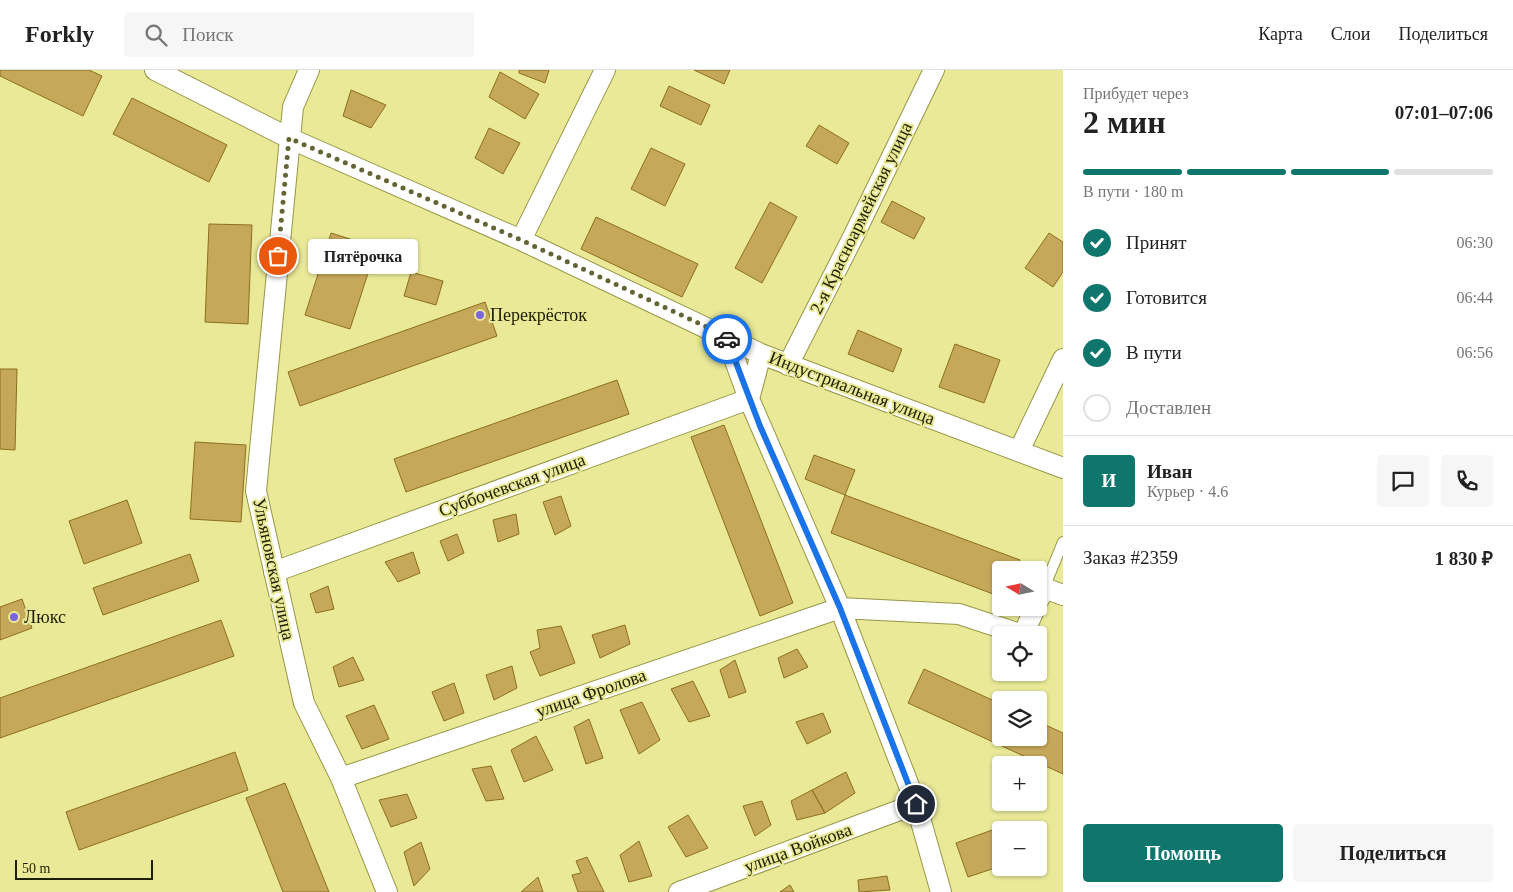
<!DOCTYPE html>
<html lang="ru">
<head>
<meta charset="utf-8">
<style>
	:root { --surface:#fff; --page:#f6f6f6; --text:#222; --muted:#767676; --line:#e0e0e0; --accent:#0f766e }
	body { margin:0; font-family:"Times New Roman",serif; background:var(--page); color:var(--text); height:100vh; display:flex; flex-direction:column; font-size:19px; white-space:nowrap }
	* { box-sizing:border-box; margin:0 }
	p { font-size:16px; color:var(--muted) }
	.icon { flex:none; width:28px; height:28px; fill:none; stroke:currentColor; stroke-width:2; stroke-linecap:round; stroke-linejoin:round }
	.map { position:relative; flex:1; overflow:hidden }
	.sheet { display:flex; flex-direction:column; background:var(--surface); width:450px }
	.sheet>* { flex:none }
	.needle { width:32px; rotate:280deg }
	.controls { position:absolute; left:992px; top:491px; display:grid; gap:10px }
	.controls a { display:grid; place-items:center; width:55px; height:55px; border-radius:5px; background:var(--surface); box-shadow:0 1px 4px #0004; font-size:25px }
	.scale { position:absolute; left:15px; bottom:12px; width:138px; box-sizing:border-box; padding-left:5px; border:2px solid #1d1d00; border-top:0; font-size:14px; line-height:18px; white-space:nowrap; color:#1d1d00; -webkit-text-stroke:4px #e9e998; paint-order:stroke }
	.pin { position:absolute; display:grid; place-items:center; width:42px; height:42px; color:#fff; margin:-21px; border:2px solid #fff; border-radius:50%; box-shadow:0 1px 5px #0007 }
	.courier { position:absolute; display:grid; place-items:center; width:50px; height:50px; margin:-25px; border:4px solid #1a73e8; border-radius:50%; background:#fff; color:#222; box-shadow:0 1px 6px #0007 }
	.bubble { position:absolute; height:35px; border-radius:5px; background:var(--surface); box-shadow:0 1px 4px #0004; font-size:16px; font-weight:800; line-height:35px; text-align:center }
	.head em { font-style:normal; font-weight:800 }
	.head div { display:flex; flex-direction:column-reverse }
	.head { display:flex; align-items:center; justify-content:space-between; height:85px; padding:0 20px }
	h1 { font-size:32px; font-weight:800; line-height:38px }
	.bar { display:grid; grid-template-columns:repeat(4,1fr); gap:8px 5px; align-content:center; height:60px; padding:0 20px }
	.bar i { height:6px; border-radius:4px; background:var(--line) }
	.bar .current { background:var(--accent) }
	.bar p { grid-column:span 4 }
	.line { display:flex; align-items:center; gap:12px; padding:0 20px; border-top:1px solid var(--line) }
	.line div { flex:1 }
	.round { display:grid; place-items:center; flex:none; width:52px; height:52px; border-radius:5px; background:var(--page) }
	ol { padding:0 20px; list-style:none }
	li { display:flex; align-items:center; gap:15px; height:55px }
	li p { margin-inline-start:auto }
	li .icon { padding:5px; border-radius:50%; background:var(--accent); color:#fff; stroke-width:4 }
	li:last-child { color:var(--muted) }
	li i { width:28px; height:28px; border:2px solid var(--line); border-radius:50% }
	.action { display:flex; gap:10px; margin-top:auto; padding:10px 20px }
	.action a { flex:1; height:58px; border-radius:5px; background:var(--accent); color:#fff; font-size:20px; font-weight:800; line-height:58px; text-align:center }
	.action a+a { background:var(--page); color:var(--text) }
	header { display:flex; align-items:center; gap:30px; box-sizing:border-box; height:70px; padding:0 25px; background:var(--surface); border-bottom:1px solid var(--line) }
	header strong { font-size:24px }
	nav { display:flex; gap:28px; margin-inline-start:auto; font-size:18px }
	.search { width:350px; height:45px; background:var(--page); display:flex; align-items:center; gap:12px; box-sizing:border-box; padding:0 18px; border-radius:5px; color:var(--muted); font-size:19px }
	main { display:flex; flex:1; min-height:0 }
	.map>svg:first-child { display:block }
</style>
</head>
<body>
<header>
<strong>Forkly</strong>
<div class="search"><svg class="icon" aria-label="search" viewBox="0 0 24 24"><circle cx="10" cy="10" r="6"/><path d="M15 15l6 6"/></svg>Поиск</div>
<nav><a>Карта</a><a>Слои</a><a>Поделиться</a></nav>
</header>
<main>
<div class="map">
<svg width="1063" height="822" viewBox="0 0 1063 822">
	<rect width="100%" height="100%" fill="#e9e998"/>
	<path fill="#c6a85b" stroke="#8c6f1d" d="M0,0h89l13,6 -19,40 -83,-40z
		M519,0h30l-4,13 -26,-10z
		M694,0h36l-6,14z
		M500,2l39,22 -14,25 -36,-22z
		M669,16l41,19 -9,20 -41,-19z
		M351,20l35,15 -15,23 -28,-12z
		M132,28l95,47 -18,37 -96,-48z
		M819,55l30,18 -12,21 -31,-18z
		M489,58l31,15 -17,31 -28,-16z
		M651,78l34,16 -20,42 -34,-17z
		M892,131l33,17 -11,21 -33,-17z
		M770,132l27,15 -35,66 -27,-15z
		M596,147l102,47 -16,33 -101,-48z
		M209,154l43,1 -4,99 -43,-2z
		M331,163l35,11 -5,17 10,3 -21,65 -45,-14z
		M1049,163l14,9v30l-10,15 -28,-19z
		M411,202l32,9 -7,24 -32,-9z
		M485,232l12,34 -197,70 -12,-34z
		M858,260l44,19 -9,23 -45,-18z
		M955,274l45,16 -16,43 -45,-16z
		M0,299h17l-2,81 -15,-1z
		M617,310l12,34 -223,78 -12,-33z
		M724,355l69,178 -33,13 -69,-179z
		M195,372l51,3 -5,77 -51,-3z
		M814,385l41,15 -10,25 -40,-16z
		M845,425l175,65 -4,10h-15v27l-170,-64z
		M561,426l10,30 -16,9 -12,-33z
		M127,430l15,43 -58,21 -15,-43z
		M516,444l3,20 -21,8 -5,-22z
		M457,464l7,19 -16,8 -8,-20z
		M413,482l7,21 -22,9 -13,-20z
		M190,484l9,27 -96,34 -10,-27z
		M328,516l6,23 -18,4 -6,-19z
		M22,529l10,29 -32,12v-33z
		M221,550l13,36 -234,82v-40z
		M625,555l5,19 -30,14 -8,-23z
		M561,556l14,37 -35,13 -10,-24 10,-4 -3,-18z
		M797,579l11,18 -24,11 -6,-20z
		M353,587l11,23 -25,7 -6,-20z
		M735,590l11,32 -17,6 -9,-28z
		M512,596l5,22 -23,12 -8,-25z
		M924,599l77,35v34h38v-16l24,11v41l-155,-71z
		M693,611l17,35 -21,6 -18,-33z
		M454,613l10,30 -20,8 -12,-29z
		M642,632l18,38 -21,14 -19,-44z
		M374,635l15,34 -27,10 -16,-33z
		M823,643l8,19 -24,12 -11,-22z
		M589,649l14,39 -17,6 -12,-37z
		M536,666l17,34 -29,12 -13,-32z
		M235,682l13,38 -169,60 -13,-38z
		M491,696l13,33 -18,2 -14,-32z
		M846,702l9,21 -30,20 -13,-23z
		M285,713l44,109h-46l-37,-94z
		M812,720l13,23 -28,7 -6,-19z
		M407,724l10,24 -26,9 -12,-27z
		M762,731l9,24 -16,11 -12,-30z
		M688,745l20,33 -22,9 -18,-30z
		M995,759l6,37 -33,11 -12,-34z
		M639,771l13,35 -23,6 -9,-27z
		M421,772l9,27 -16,17 -10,-34z
		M587,787l17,35h-26l-6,-17 9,-2 -5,-12z
		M887,806l3,14 -31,2 -1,-12z
		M538,807l5,15h-22z
		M790,815l4,7h-14z"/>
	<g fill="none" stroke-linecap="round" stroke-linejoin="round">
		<g stroke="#969646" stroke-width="12">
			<path id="lane" d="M1044,518l19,-46"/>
		</g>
		<g stroke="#969646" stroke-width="22">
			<path id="street" d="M155,0l134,68 232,102 240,114 302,114
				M309,0l-16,37 -37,384 48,212 37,75 46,114
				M521,170l84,-170
				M761,284l-12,45 91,209 76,196 25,88
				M788,295l66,-130 80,-165
				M1019,381l44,-92
				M274,502l475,-173 -23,-63
				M1039,529l5,-11 19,7
				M1023,565l12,-27
				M341,708l499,-170 119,6 64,21
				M679,822l237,-88"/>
		</g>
		<use href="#lane" stroke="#fff" stroke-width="10"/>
		<use href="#street" stroke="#fff" stroke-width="20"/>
	</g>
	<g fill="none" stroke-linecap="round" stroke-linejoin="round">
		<path stroke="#646435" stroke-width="5" stroke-dasharray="0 9" d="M278,186l11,-118 232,102 205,96 1,3"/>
		<path stroke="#1a73e8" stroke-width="6" d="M727,269l33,87 80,182 76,196"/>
	</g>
	<g fill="#7c64df" stroke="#e9e998" stroke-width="2">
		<circle cx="480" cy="245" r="5"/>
		<circle cx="14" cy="547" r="5"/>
	</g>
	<g text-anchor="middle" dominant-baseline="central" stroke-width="4" stroke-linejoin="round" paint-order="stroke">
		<g font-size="18" fill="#1d1d00" stroke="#e9e998">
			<text transform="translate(861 148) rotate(-64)">2-я Красноармейская улица</text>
			<text transform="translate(852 318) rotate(21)">Индустриальная улица</text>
			<text transform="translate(512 415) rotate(-20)">Суббочевская улица</text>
			<text transform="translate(274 499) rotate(78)">Ульяновская улица</text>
			<text transform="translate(591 623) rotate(-19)">улица Фролова</text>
			<text transform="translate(798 778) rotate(-20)">улица Войкова</text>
		</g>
		<g font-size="18" fill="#1d1d00" stroke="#e9e998" text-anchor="start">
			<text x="490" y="245">Перекрёсток</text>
			<text x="24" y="547">Люкс</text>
		</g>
	</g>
</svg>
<div class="controls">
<a><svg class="needle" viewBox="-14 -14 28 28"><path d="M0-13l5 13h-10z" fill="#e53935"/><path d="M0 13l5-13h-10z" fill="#767676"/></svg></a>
<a><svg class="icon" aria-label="locate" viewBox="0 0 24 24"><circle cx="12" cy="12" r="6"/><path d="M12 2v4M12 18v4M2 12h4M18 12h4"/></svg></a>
<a><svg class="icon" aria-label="layers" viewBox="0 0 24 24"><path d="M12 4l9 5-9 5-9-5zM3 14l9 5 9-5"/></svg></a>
<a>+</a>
<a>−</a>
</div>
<div class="scale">50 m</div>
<div class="pin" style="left:278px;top:186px;background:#ea580c"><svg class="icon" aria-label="bag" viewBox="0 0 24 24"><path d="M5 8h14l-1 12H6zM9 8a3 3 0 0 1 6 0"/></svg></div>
<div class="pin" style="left:916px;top:734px;background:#1f2937"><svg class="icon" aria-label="home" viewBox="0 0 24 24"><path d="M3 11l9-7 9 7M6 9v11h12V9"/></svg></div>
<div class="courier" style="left:727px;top:269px"><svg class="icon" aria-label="car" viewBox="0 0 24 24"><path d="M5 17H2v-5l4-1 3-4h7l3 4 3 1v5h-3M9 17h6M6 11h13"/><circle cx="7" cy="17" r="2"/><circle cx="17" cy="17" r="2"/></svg></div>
<div class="bubble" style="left:308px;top:169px;width:110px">Пятёрочка</div>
</div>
<section class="sheet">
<div class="head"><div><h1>2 мин</h1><p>Прибудет через</p></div><em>07:01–07:06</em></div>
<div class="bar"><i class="current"></i><i class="current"></i><i class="current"></i><i></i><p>В пути · 180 m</p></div>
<ol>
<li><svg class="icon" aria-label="check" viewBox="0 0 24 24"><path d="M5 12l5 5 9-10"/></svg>Принят<p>06:30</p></li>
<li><svg class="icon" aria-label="check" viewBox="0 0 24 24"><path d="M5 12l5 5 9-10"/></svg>Готовится<p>06:44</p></li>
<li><svg class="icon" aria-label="check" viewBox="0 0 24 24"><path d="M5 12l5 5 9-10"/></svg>В пути<p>06:56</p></li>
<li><i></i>Доставлен</li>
</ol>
<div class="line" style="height:90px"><b class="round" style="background:var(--accent);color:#fff">И</b><div><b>Иван</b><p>Курьер · 4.6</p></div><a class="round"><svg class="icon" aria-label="chat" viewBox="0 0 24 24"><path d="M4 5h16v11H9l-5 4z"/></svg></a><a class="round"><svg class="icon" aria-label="phone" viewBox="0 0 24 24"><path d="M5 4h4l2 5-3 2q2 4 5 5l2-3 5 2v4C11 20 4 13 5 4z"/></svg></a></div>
<div class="line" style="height:65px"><div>Заказ #2359</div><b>1 830 ₽</b></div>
<div class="action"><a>Помощь</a><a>Поделиться</a></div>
</section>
</main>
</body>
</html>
